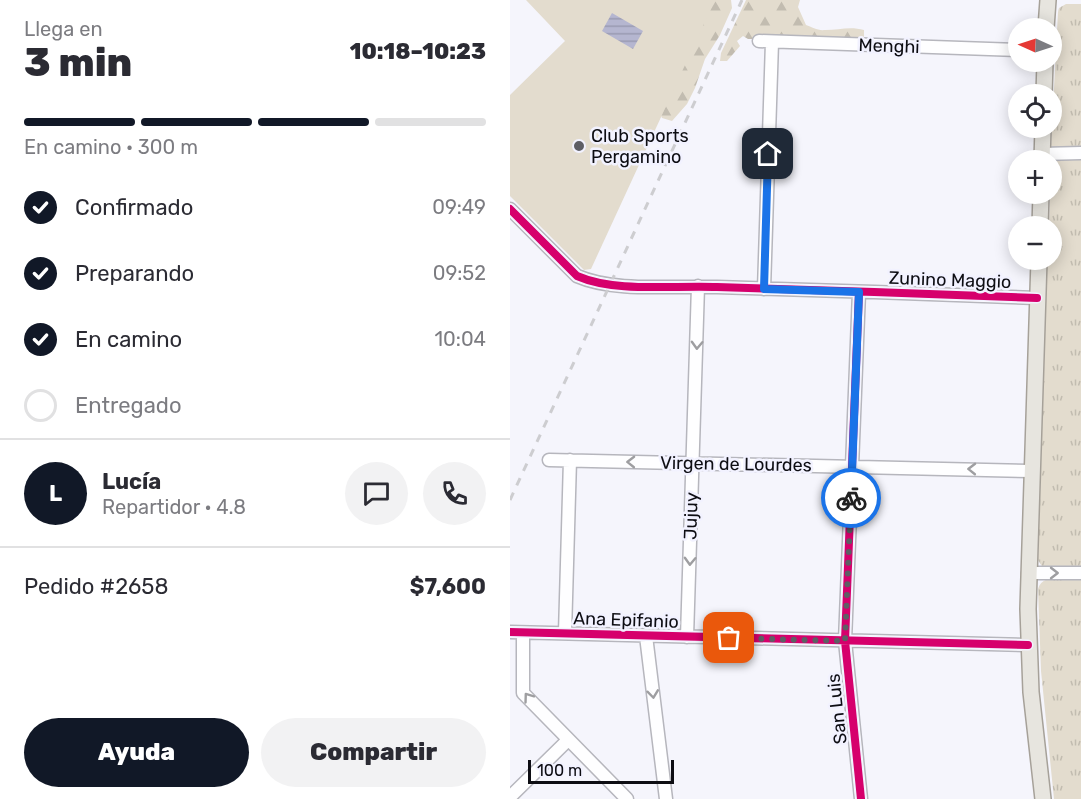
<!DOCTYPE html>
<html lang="es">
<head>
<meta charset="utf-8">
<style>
	:root { --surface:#fff; --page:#f2f2f3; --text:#2b2b33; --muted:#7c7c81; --line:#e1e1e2; --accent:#111827 }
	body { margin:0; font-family:Rubik,sans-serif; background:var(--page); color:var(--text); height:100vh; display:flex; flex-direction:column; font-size:22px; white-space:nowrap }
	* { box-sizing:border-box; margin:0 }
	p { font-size:20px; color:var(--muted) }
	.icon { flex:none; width:33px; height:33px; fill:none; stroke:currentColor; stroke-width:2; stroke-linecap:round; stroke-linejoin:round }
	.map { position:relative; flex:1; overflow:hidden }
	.sheet { display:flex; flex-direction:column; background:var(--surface); width:510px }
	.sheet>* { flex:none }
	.needle { width:39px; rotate:273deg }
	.tools { position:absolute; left:498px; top:18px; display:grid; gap:12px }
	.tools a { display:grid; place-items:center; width:54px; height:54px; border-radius:50%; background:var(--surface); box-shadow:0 3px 15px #0003; font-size:30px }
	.scale { position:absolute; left:18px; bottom:15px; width:146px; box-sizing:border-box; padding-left:6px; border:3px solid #0d0d13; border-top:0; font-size:16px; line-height:21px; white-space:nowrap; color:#0d0d13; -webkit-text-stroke:4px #f2f2ff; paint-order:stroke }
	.pin { position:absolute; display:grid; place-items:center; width:51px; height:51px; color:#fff; margin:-26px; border-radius:12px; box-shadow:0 3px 9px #0006 }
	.courier { position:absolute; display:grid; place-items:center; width:60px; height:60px; margin:-30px; border:4px solid #1a73e8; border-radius:50%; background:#fff; color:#222; box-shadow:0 2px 8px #0007 }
	.summary em { font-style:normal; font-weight:800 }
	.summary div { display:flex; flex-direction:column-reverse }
	.summary { display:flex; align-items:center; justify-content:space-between; height:102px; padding:0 24px }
	h1 { font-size:39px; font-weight:800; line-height:45px }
	.bar { display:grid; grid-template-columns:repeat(4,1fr); gap:9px 6px; align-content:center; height:72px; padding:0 24px }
	.bar i { height:8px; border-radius:4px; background:var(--line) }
	.bar .selected { background:var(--accent) }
	.bar p { grid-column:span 4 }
	.line { display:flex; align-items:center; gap:15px; padding:0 24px; border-top:2px solid var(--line) }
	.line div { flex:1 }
	.round { display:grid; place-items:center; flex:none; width:63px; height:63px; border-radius:32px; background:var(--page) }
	ol { padding:0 24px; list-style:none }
	li { display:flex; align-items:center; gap:18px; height:66px }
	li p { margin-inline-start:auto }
	li .icon { padding:6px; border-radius:50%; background:var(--accent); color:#fff; stroke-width:4 }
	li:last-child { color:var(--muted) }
	li i { width:33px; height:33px; border:3px solid var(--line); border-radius:50% }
	.action { display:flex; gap:12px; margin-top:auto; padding:12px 24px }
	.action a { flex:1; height:69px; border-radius:36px; background:var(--accent); color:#fff; font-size:24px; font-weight:800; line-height:69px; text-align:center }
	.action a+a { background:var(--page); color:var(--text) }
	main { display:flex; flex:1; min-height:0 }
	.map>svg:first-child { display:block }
</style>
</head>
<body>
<main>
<section class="sheet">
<div class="summary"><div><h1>3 min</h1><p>Llega en</p></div><em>10:18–10:23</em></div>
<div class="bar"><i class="selected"></i><i class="selected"></i><i class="selected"></i><i></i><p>En camino · 300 m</p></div>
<ol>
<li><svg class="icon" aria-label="check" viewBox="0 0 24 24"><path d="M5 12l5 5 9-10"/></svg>Confirmado<p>09:49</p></li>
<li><svg class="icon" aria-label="check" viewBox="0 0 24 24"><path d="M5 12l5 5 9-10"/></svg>Preparando<p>09:52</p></li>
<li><svg class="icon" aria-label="check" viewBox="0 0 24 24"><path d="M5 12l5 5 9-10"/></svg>En camino<p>10:04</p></li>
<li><i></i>Entregado</li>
</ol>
<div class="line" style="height:108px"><b class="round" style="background:var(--accent);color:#fff">L</b><div><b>Lucía</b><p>Repartidor · 4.8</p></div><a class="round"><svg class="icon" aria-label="chat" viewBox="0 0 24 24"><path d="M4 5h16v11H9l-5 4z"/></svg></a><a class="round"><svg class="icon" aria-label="phone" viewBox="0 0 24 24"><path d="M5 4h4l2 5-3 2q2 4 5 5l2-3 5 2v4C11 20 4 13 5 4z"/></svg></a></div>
<div class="line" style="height:78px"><div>Pedido #2658</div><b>$7,600</b></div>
<div class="action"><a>Ayuda</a><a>Compartir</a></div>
</section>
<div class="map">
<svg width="571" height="799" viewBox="0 0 571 799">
	<defs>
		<pattern id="forest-firs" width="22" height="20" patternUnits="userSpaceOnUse" patternTransform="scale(1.5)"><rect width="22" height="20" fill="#e3dcce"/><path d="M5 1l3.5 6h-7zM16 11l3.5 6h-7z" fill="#c2bcb0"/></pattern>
		<pattern id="park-tufts" width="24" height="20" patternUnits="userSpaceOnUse" patternTransform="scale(1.5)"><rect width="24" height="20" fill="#e3dcce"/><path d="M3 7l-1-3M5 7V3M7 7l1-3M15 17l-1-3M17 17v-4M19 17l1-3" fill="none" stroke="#c2bcb0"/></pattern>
		<pattern id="water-rules" width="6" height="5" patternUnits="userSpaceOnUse" patternTransform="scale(1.5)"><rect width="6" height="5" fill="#b5b6d0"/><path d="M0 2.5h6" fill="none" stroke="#9a9bb2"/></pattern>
	</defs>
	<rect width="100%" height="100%" fill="#f5f5fc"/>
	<path fill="url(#forest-firs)" d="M135,0h86l1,8 -12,27 -15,24 -10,29 -8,16 -15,17 -10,-3 -5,-11z
		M236,0h54l-2,7 8,18c6,2 12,6 19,5 14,0 25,-4 39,0v9h-116l-5,-3 -6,5 3,5 -13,15h-7l1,-8z"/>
	<path fill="url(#park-tufts)" d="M556,4h15v146l-28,-1 -2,-4 7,-133 1,-4z
		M547,159h24v410l-38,-1 -5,-8 9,-300h5v-34h-3l1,-32h2v-30z
		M571,578v221h-27l-13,-128 -3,-82c4,-16 29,-11 43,-11z"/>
	<path fill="#e3dcce" d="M16,0h189l-124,269 -7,1 -74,-74v-101l55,-54z"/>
	<path fill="url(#water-rules)" d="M102,13l31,18 -10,18 -31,-18z"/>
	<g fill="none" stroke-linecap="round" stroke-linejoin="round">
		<g stroke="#b6b6bd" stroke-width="15">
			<path id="minor" d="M249,41l259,9
				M532,154l39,-1
				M0,209l67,67c39,17 96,9 140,11 107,3 213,7 320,11
				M254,289l8,-247
				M349,292l-14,349 16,158
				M39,460l482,11
				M518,573h53
				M0,632l518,13
				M13,633v60l104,106
				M55,633l5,-173
				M136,636l20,163
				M177,637l11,-351
				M0,797l58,-57"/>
		</g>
		<g stroke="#a6a199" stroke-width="18">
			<path id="major" d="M536,28l2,-28
				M534,94l1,-32
				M532,160l1,-32
				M530,226l1,-32
				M529,260l-11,349 3,83 12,107"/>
		</g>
		<use href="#minor" stroke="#fefeff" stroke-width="12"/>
		<use href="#major" stroke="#e7e5df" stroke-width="15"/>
		<path stroke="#cdcdd0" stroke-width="3" stroke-dasharray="8 8" stroke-linecap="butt" d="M0,500l232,-500"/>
		<g stroke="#f2f2ff" stroke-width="11">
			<path id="cycleway" d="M0,209l67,67c39,17 96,9 140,11 107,3 213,7 320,11
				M349,292l-14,349 16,158
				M0,632l518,13"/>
		</g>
		<use href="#cycleway" stroke="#d6006c" stroke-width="8"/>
	</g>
	<defs><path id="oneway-chevron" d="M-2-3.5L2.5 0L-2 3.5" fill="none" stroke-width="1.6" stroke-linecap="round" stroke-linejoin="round" transform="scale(1.5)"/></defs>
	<g stroke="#9e9ea1">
		<use href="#oneway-chevron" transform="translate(187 345) rotate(92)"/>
		<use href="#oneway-chevron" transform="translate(121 462) rotate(-179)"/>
		<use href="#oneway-chevron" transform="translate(462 469) rotate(-179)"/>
		<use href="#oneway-chevron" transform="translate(180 561) rotate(92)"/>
		<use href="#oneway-chevron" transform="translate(544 573)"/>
		<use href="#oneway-chevron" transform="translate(143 694) rotate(83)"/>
		<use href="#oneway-chevron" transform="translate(18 697) rotate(-126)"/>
	</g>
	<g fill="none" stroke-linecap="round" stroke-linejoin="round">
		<path stroke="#5e5e65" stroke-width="6" stroke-dasharray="0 10.8" d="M219,638l116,3 6,-143"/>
		<path stroke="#1a73e8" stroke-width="8" d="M258,154l-4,135 95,3 -8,206"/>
	</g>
	<circle fill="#5e5e65" stroke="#f2f2ff" stroke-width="2" cx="69" cy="146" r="6"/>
	<g text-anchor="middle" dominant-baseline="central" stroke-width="5" stroke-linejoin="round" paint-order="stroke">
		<g font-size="18" fill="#0d0d13" stroke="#f2f2ff">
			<text transform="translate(379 46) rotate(2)">Menghi</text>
			<text transform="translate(440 280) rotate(2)">Zunino Maggio</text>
			<text transform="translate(226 464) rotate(1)">Virgen de Lourdes</text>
			<text transform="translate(181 516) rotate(-88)">Jujuy</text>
			<text transform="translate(116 620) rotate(2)">Ana Epifanio</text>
			<text transform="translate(327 709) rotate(-96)">San Luis</text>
		</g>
		<g font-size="18" fill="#0d0d13" stroke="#f2f2ff" text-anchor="start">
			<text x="81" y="136">Club Sports<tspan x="81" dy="21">Pergamino</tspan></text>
		</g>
	</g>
</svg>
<div class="tools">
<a><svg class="needle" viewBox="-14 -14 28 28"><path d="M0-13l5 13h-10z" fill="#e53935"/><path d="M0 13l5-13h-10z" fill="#7c7c81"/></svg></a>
<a><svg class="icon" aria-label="locate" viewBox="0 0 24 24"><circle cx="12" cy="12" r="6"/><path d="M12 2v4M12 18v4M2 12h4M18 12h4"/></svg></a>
<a>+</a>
<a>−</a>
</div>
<div class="scale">100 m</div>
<div class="pin" style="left:219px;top:638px;background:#ea580c"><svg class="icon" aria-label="bag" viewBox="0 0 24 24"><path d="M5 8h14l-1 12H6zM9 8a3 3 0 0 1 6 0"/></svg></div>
<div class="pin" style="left:258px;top:154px;background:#1f2937"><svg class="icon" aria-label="home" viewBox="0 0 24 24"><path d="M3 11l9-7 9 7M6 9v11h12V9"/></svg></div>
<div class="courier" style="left:341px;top:498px"><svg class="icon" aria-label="bike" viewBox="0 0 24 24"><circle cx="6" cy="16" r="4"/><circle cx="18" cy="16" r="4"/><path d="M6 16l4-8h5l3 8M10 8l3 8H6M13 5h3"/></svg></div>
</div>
</main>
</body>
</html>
